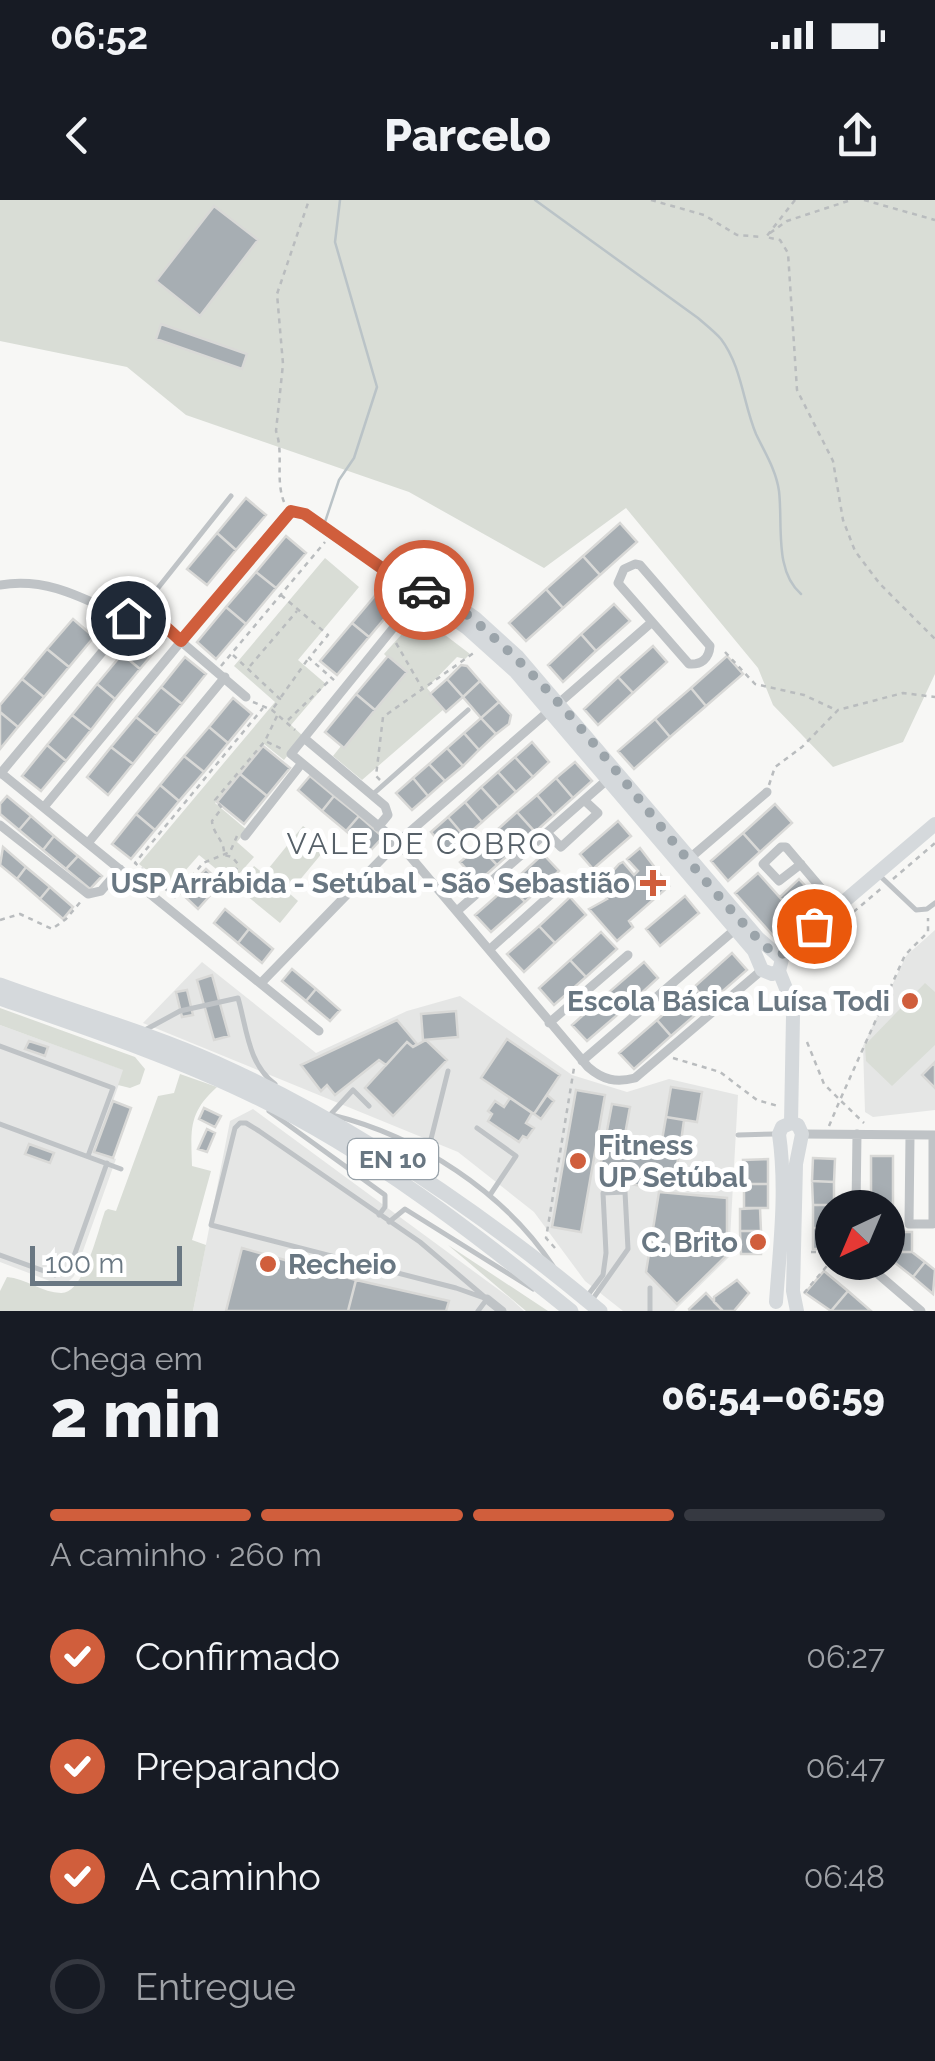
<!DOCTYPE html>
<html lang="pt">
<head>
<meta charset="utf-8">
<style>
	:root { --surface:#171b24; --page:#242831; --text:#f1f3f6; --muted:#9ea1a6; --line:#363941; --accent:#d05e3c }
	body { margin:0; font-family:Raleway,sans-serif; background:var(--page); color:var(--text); height:100vh; display:flex; flex-direction:column; font-size:38px; white-space:nowrap }
	* { box-sizing:border-box; margin:0 }
	p { font-size:32px; color:var(--muted) }
	.icon { flex:none; width:55px; height:55px; fill:none; stroke:currentColor; stroke-width:2; stroke-linecap:round; stroke-linejoin:round }
	.map { position:relative; height:1111px; overflow:hidden }
	.panel { display:flex; flex-direction:column; background:var(--surface); flex:1 }
	.panel>* { flex:none }
	.needle { width:65px; rotate:224deg }
	.controls { position:absolute; left:815px; top:990px; display:grid; gap:20px }
	.controls a { display:grid; place-items:center; width:90px; height:90px; border-radius:50%; background:var(--surface); box-shadow:0 5px 15px #0003; font-size:50px }
	.scale { position:absolute; left:30px; bottom:25px; width:152px; box-sizing:border-box; padding-left:10px; border:5px solid #697782; border-top:0; font-size:28px; line-height:35px; white-space:nowrap; color:#697782; -webkit-text-stroke:8px #fff; paint-order:stroke }
	.pin { position:absolute; display:grid; place-items:center; width:85px; height:85px; color:#fff; margin:-42px; border:5px solid #fff; border-radius:50%; box-shadow:0 2px 10px #0007 }
	.courier { position:absolute; display:grid; place-items:center; width:100px; height:100px; margin:-50px; border:8px solid #d05e3c; border-radius:50%; background:#fff; color:#222; box-shadow:0 2px 12px #0007 }
	.summary em { font-style:normal; font-weight:800 }
	.summary div { display:flex; flex-direction:column-reverse }
	.summary { display:flex; align-items:center; justify-content:space-between; height:170px; padding:0 50px }
	h1 { font-size:65px; font-weight:800; line-height:75px }
	.bar { display:grid; grid-template-columns:repeat(4,1fr); gap:15px 10px; align-content:center; height:120px; padding:0 50px }
	.bar i { height:12px; border-radius:8px; background:var(--line) }
	.bar .selected { background:var(--accent) }
	.bar p { grid-column:span 4 }
	ol { padding:0 50px; list-style:none }
	li { display:flex; align-items:center; gap:30px; height:110px }
	li p { margin-inline-start:auto }
	li .icon { padding:10px; border-radius:50%; background:var(--accent); color:#fff; stroke-width:4 }
	li:last-child { color:var(--muted) }
	li i { width:55px; height:55px; border:5px solid var(--line); border-radius:50% }
	.status { display:flex; justify-content:space-between; align-items:center; height:70px; padding:0 50px; background:var(--surface); direction:ltr }
	.status svg { height:28px; fill:currentColor }
	header { display:flex; justify-content:space-between; align-items:center; height:130px; padding:0 50px; background:var(--surface); font-size:45px; font-weight:800 }
	.map>svg:first-child { display:block }
</style>
</head>
<body>
<div class="status"><b>06:52</b><svg viewBox="0 0 49 12"><path d="M0 12V9h3v3zM5 12V6h3v6zM10 12V3h3v9zM15 12V0h3v12zM26 1h20v11H26zM47 4h2v5h-2z"/></svg></div>
<header><svg class="icon" aria-label="back" viewBox="0 0 24 24"><path d="M15 5l-7 7 7 7"/></svg>Parcelo<svg class="icon" aria-label="share" viewBox="0 0 24 24"><path d="M12 15V3M7 8l5-5 5 5M5 13v7h14v-7"/></svg></header>
<div class="map">
<svg width="935" height="1111" viewBox="0 0 935 1111">
	<rect width="100%" height="100%" fill="#f7f7f5"/>
	<path fill="#e5e6e5" d="M935,730v180l-62,7 -8,-5 -2,-66 43,-90z
		M202,762l114,91 91,-42 53,-15 112,79 55,17 42,-13 69,16 -9,162 -55,54h-51l-38,-30 -51,-69 -76,-60 -315,-129z
		M0,825l124,45 -11,31 18,7 -18,50 3,1 -42,117 -7,7h-12l-55,-21z
		M253,909l257,189 14,13h-331l37,-190z"/>
	<path fill="#d9ddd6" d="M0,0h935v474l-32,68 -70,25 -60,-62 -15,-37 -132,-160 -82,60 -135,-76 -223,-77 -59,-48 -127,-26z
		M325,358l34,29 -61,73 28,24 -35,41 12,11 -19,24 -20,-16 -49,59 32,27 -10,12 17,15 -22,25 -33,-27 -30,34 -30,-25 136,-162 -41,-36z
		M419,415l51,39 -5,5 -8,-2 -30,31 17,21 -82,71 -29,-24 68,-85 -17,-17z
		M303,626l25,20 -39,47 9,8 -18,22 -44,-36 18,-21 10,8z
		M925,783l10,9v53l-43,41 -26,-25 -1,-16z
		M0,808l135,49 10,12 -5,15 -10,4 -12,-3 5,-15 -123,-45z
		M180,874l37,13c-29,26 -26,43 -25,79l19,5 -19,69 14,5 -13,66h-193v-20l7,-14c18,1 36,16 54,16 23,1 37,-63 44,-82l3,-2 8,2 42,-115 16,-3z
		M448,1045l100,66h-22z"/>
	<g fill="none" stroke-linecap="round" stroke-linejoin="round">
		<path stroke="#bac3c7" stroke-width="2.5" d="M535,0l163,118c8,7 17,14 23,21 21,28 22,64 35,95 9,19 20,36 23,57 4,34 -5,80 22,103
			M325,322l14,-42 15,-22 23,-71 -42,-145 5,-42"/>
	</g>
	<path fill="#a7aeb3" stroke="#d9d9d7" stroke-width="2.5" d="M214,6l44,34 -58,76 -44,-35z
		M161,124l86,30 -5,15 -86,-30z
		M246,298l20,17 -30,35 -19,-17z
		M620,323l17,19 -37,33 -17,-19z
		M217,333l19,17 -29,35 -20,-16z
		M286,336l20,17 -30,35 -20,-16z
		M583,356l17,19 -37,33 -17,-19z
		M256,372l20,16 -30,36 -20,-17z
		M384,385l17,14 -32,38 -17,-14z
		M546,389l17,19 -37,33 -17,-18z
		M614,404l16,17 -34,30 -15,-17z
		M226,407l20,17 -30,35 -19,-17z
		M73,419l21,18 -25,30 -22,-18z
		M146,423l19,16 -25,30 -18,-15z
		M352,423l17,14 -32,38 -17,-14z
		M581,434l15,17 -33,31 -15,-17z
		M653,446l14,16 -34,31 -15,-16z
		M47,449l22,18 -25,30 -22,-18z
		M122,454l18,15 -25,30 -18,-15z
		M388,456l19,16 -32,38 -19,-16z
		M727,456l16,18 -37,32 -15,-18z
		M185,457l21,17 -24,30 -21,-17z
		M461,465l6,1 13,15 -17,16 -16,-18z
		M618,477l15,16 -35,32 -14,-16z
		M22,479l22,18 -26,30 -18,-15v-7z
		M447,479l16,18 -17,15 -16,-18z
		M480,481l19,21 -18,16 -18,-21z
		M97,484l18,15 -24,31 -19,-15z
		M161,487l21,17 -25,30 -21,-17z
		M691,488l15,18 -36,31 -15,-18z
		M356,494l19,16 -31,38 -19,-16z
		M233,498l19,16 -24,29 -19,-16z
		M499,502l12,13 -2,9 -13,10 -15,-16z
		M0,512l18,15 -18,22z
		M72,515l19,15 -25,31 -19,-16z
		M136,517l21,17 -24,30 -22,-17z
		M481,518l15,16 -17,16 -15,-17z
		M655,519l15,18 -36,32 -16,-18z
		M209,527l19,16 -24,29 -20,-16z
		M464,533l15,17 -16,16 -16,-18z
		M532,542l17,20 -16,15 -18,-20z
		M47,545l19,16 -25,30 -19,-15z
		M263,546l27,22 -23,28 -27,-22z
		M111,547l22,17 -25,31 -21,-18z
		M447,548l16,18 -18,15 -16,-17z
		M184,556l20,16 -25,29 -19,-16z
		M515,557l18,20 -17,15 -18,-20z
		M575,562l17,19 -19,17 -17,-20z
		M429,564l16,17 -17,15 -15,-18z
		M498,572l18,20 -17,15 -18,-20z
		M240,574l27,22 -23,28 -27,-22z
		M310,576l24,20 -12,15 -24,-21z
		M413,578l15,18 -16,14 -16,-17z
		M556,578l17,20 -19,17 -17,-20z
		M160,585l19,16 -24,29 -19,-16z
		M481,587l18,20 -17,15 -17,-20z
		M537,595l17,20 -19,17 -18,-20z
		M7,596l24,20 -12,14 -19,-16v-10z
		M334,596l25,20 -13,15 -24,-20z
		M465,602l17,20 -17,15 -17,-20z
		M775,604l17,19 -32,29 -17,-19z
		M517,612l18,20 -19,16 -18,-19z
		M136,614l19,16 -24,29 -19,-15z
		M31,616l23,20 -11,14 -24,-20z
		M359,616l24,21 -13,14 -24,-20z
		M448,617l17,20 -17,15 -17,-20z
		M618,621l13,15 -38,33 -13,-15z
		M498,629l18,19 -19,17 -18,-19z
		M743,633l17,19 -32,29 -17,-20z
		M54,636l24,20 -12,13 -23,-19z
		M479,646l18,19 -19,17 -18,-20z
		M3,647l23,20 -9,12 -17,-14z
		M640,648l29,38 -40,35 4,6 -16,14 -28,-32 18,-10 -12,-13 8,-9 5,-1 10,12 4,-3 -11,-12 8,-9 4,-2 11,13 4,-4 -11,-12z
		M543,654l16,17 -34,31 -16,-17z
		M78,656l24,20 -12,13 -24,-20z
		M26,667l24,20 -10,12 -23,-20z
		M206,669l15,14 -23,26 -16,-15z
		M758,673l41,46 -23,20 -41,-46z
		M799,679l20,22 -20,17 -19,-21z
		M509,685l16,17 -34,30 -16,-17z
		M50,687l23,20 -10,12 -23,-20z
		M685,696l14,17 -39,33 -14,-17z
		M570,697l16,18 -31,28 -16,-17z
		M225,709l24,20 -11,14 -24,-20z
		M539,726l16,17 -31,29 -17,-18z
		M249,729l24,20 -11,14 -24,-20z
		M601,732l16,17 -31,28 -16,-17z
		M732,753l15,17 -38,33 -15,-16z
		M570,760l16,17 -32,28 -15,-17z
		M644,762l14,16 -35,32 -15,-17z
		M292,769l24,20 -10,12 -24,-20z
		M212,775l17,61 -15,4 -17,-60z
		M694,787l15,16 -38,33 -14,-16z
		M316,789l24,21 -10,11 -24,-20z
		M187,790l6,25 -11,2 -6,-25z
		M608,793l15,17 -36,31 -15,-16z
		M456,811l2,26 -35,3 -2,-26z
		M397,820l20,24 -4,3 -6,-5 -21,23 -7,-5 -44,35 -8,-10 -6,6 -20,-26z
		M657,820l14,16 -37,33 -15,-16z
		M507,839l53,36 -26,39 -53,-36z
		M426,840l21,20 -54,56 -28,-28 42,-46 6,5z
		M29,841l19,6 -3,9 -20,-7z
		M935,862v26l-13,-13z
		M671,887l31,5 -5,30 -31,-5z
		M576,890l29,5 -24,137 -29,-5z
		M547,895l7,6 -13,18 -7,-5z
		M510,898l22,15 -6,10 8,5 -7,10 -4,-2 -4,6 -31,-21 4,-7 -4,-3 7,-10 9,6z
		M113,901l18,7 -18,50 -19,-6z
		M612,904l18,3 -6,33 -18,-4z
		M204,908l17,8 -6,11 -16,-8z
		M666,917l18,3 -4,29 -19,-3z
		M207,929l8,4 -8,19 -9,-3z
		M606,936l74,13 -6,32 -20,-3 -2,10 -37,-7 2,-10 -17,-3z
		M29,944l25,9 -4,10 -25,-9z
		M871,956h22v51h-22z
		M813,958l22,1 -1,23 -22,-1z
		M768,959v25h-24l-1,-24z
		M812,981l22,1v23h-21z
		M744,984h24v24h-24z
		M659,992l68,6v57l-50,49 -31,-32z
		M813,1005h21l-2,23h-19z
		M760,1008l1,23h-21v-22z
		M813,1028h19v21h-19z
		M740,1031h21v23h-20z
		M888,1032h24v20h-24z
		M242,1048l114,32 -8,31h-122z
		M894,1052h18l13,10 -12,15 -19,-15z
		M925,1062l10,8 -2,24 -20,-17z
		M824,1071l24,20 -17,20 -26,-18z
		M356,1080l93,21 -3,10h-98z
		M737,1080l12,13 -15,18h-11l-9,-9v-5z
		M848,1091l23,20h-40z
		M706,1093l17,18h-33l-1,-2z"/>
	<g fill="none" stroke-linecap="round" stroke-linejoin="round">
		<path stroke="#b9bcbe" stroke-width="2.5" stroke-dasharray="5 5" stroke-linecap="butt" d="M651,0l53,15 33,20 26,2
			M795,0l-29,37 14,3 8,13 9,137 36,71 10,59 12,31 25,33 55,55
			M864,0l71,20
			M770,33l17,-12 64,-21
			M284,302c-9,-23 0,-48 -8,-71l7,-67 -6,-70 32,-94
			M281,395l47,40 -19,23 26,23
			M396,443l26,45
			M725,452l30,32 49,11 32,15
			M233,455l47,44 -8,11
			M221,466l104,-124
			M250,466l47,-55
			M281,497l27,-38
			M253,502l19,8 23,20
			M277,516l-12,25 17,8
			M288,520l44,-42
			M380,580l-4,-4 7,-59 92,-65
			M769,585l6,-18 27,-20 36,-37 65,-17 32,4
			M237,636l-7,16 -27,11 -28,34 -40,-34 128,-155
			M893,679l42,-36
			M232,682l6,-18 -6,-7 -8,-2c1,-15 -11,-20 -12,-34l10,-13 -7,-8 50,-59
			M0,720l20,-6 32,15 14,-10 16,-19
			M800,757l83,-70
			M807,842l17,42 16,16 65,-145 23,-23v-14
			M673,858l47,14 37,28 21,6
			M829,926l11,-26 24,23
			M555,1048l-9,-10 28,-170
			M811,1052h21
			M804,1093l28,-33"/>
		<path stroke="#bfc3c6" stroke-width="5" d="M146,413l4,-15 81,-102
			M372,595l96,-85
			M879,675l37,35 11,-1 8,-6
			M145,830l35,-19 58,-13c9,31 10,66 37,86
			M0,846l113,42 -25,68
			M269,911l116,84v12l-6,8
			M330,915l23,-25 16,16
			M332,915c86,21 172,77 221,151
			M240,923h6l13,8 161,111 67,57 -31,-11 -245,-63 24,-97z
			M0,924l121,45
			M477,928l39,28 -26,39
			M738,935l37,-1
			M427,955l21,-84
			M389,1022l16,-13 128,80
			M0,1055l55,20 14,-5 38,-107
			M588,1095l15,-20 3,-22 -3,-60 22,-1 3,57 -36,51
			M478,1111l9,-12
			M650,1111v-23"/>
		<path stroke="#bfc3c6" stroke-width="9" d="M635,364l5,1 70,81c-1,13 -9,19 -21,18l-71,-81 6,-14z
			M0,385c49,-8 84,14 128,34
			M559,503l93,-81
			M304,538l81,68 3,9 -10,12
			M1,573l318,258
			M0,574l134,-160 16,1 96,82
			M44,607l240,-290 7,-6 8,1 121,83 -129,159 107,88 190,225c15,13 28,16 47,11l127,-108
			M0,625l88,69 13,-3 19,-22
			M547,633l14,14 37,-34 -14,-13
			M245,636l57,-73
			M88,643l137,-166
			M690,658l77,-66
			M801,664l-22,17 -16,-17 18,-17h5l51,60
			M457,711l151,-132
			M490,749l77,-69
			M261,783l137,-141 151,-131
			M549,823l79,-68
			M582,861l156,-134
			M802,934l133,1
			M910,936l-1,88h24v-89
			M856,1008l1,-74
			M864,1062l57,49
			M487,1099l15,12"/>
		<path stroke="#d5d9dc" stroke-width="14" d="M780,756l155,-132
			M791,923l7,2 4,9 -6,30 -3,127 4,20
			M776,1102c4,-56 11,-112 3,-168l3,-7 9,-4 2,-107 -4,-20 -10,-25 3,-12 -24,-21 -240,-281 -43,-39 -47,-33 -8,10 47,33 48,43 239,280 8,19 10,4 7,-3"/>
		<path stroke="#d5d9dc" stroke-width="15" d="M0,785c71,26 146,47 216,78 138,62 268,151 384,248
			M0,798c84,29 177,60 256,99 115,56 216,134 315,214"/>
	</g>
	<g fill="none" stroke-linecap="round" stroke-linejoin="round">
		<path stroke="#9ba4aa" stroke-width="10" stroke-dasharray="0 18" d="M424,390l4,-4c139,93 221,244 338,361l14,9 34,-30"/>
		<path stroke="#d05e3c" stroke-width="12" d="M128,418c22,-12 37,9 53,23l110,-130 14,3 115,81 4,-5"/>
	</g>
	<g fill="#d05e3c" stroke="#fff" stroke-width="4">
		<path d="M648 668h10v10h10v10h-10v10h-10v-10h-10v-10h10z"/>
		<circle cx="910" cy="801" r="10"/>
		<circle cx="578" cy="961" r="10"/>
		<circle cx="758" cy="1042" r="10"/>
		<circle cx="268" cy="1064" r="10"/>
	</g>
	<g text-anchor="middle" dominant-baseline="central" stroke-width="10" stroke-linejoin="round" paint-order="stroke">
		<rect fill="#fff" stroke="#96a0a8" stroke-width="2.5" x="348" y="939" width="90" height="40" rx="8"/>
		<g font-size="25" font-weight="bold" fill="#697782">
			<text x="393" y="959">EN 10</text>
		</g>
		<g font-size="28" font-weight="bold" fill="#697782" stroke="#fff" text-anchor="end">
			<text x="630" y="683">USP Arrábida - Setúbal - São Sebastião</text>
			<text x="890" y="801">Escola Básica Luísa Todi</text>
			<text x="598" y="945" text-anchor="start">Fitness<tspan x="598" dy="32">UP Setúbal</tspan></text>
			<text x="738" y="1042">C. Brito</text>
			<text x="288" y="1064" text-anchor="start">Recheio</text>
		</g>
		<g font-size="30" letter-spacing="2.5" fill="#566068" stroke="#fff">
			<text x="420" y="643">VALE DE COBRO</text>
		</g>
	</g>
</svg>
<div class="controls">
<a><svg class="needle" viewBox="-14 -14 28 28"><path d="M0-13l5 13h-10z" fill="#e53935"/><path d="M0 13l5-13h-10z" fill="#9ea1a6"/></svg></a>
</div>
<div class="scale">100 m</div>
<div class="pin" style="left:814px;top:726px;background:#ea580c"><svg class="icon" aria-label="bag" viewBox="0 0 24 24"><path d="M5 8h14l-1 12H6zM9 8a3 3 0 0 1 6 0"/></svg></div>
<div class="pin" style="left:128px;top:418px;background:#1f2937"><svg class="icon" aria-label="home" viewBox="0 0 24 24"><path d="M3 11l9-7 9 7M6 9v11h12V9"/></svg></div>
<div class="courier" style="left:424px;top:390px"><svg class="icon" aria-label="car" viewBox="0 0 24 24"><path d="M5 17H2v-5l4-1 3-4h7l3 4 3 1v5h-3M9 17h6M6 11h13"/><circle cx="7" cy="17" r="2"/><circle cx="17" cy="17" r="2"/></svg></div>
</div>
<section class="panel">
<div class="summary"><div><h1>2 min</h1><p>Chega em</p></div><em>06:54–06:59</em></div>
<div class="bar"><i class="selected"></i><i class="selected"></i><i class="selected"></i><i></i><p>A caminho · 260 m</p></div>
<ol>
<li><svg class="icon" aria-label="check" viewBox="0 0 24 24"><path d="M5 12l5 5 9-10"/></svg>Confirmado<p>06:27</p></li>
<li><svg class="icon" aria-label="check" viewBox="0 0 24 24"><path d="M5 12l5 5 9-10"/></svg>Preparando<p>06:47</p></li>
<li><svg class="icon" aria-label="check" viewBox="0 0 24 24"><path d="M5 12l5 5 9-10"/></svg>A caminho<p>06:48</p></li>
<li><i></i>Entregue</li>
</ol>
</section>
</body>
</html>
